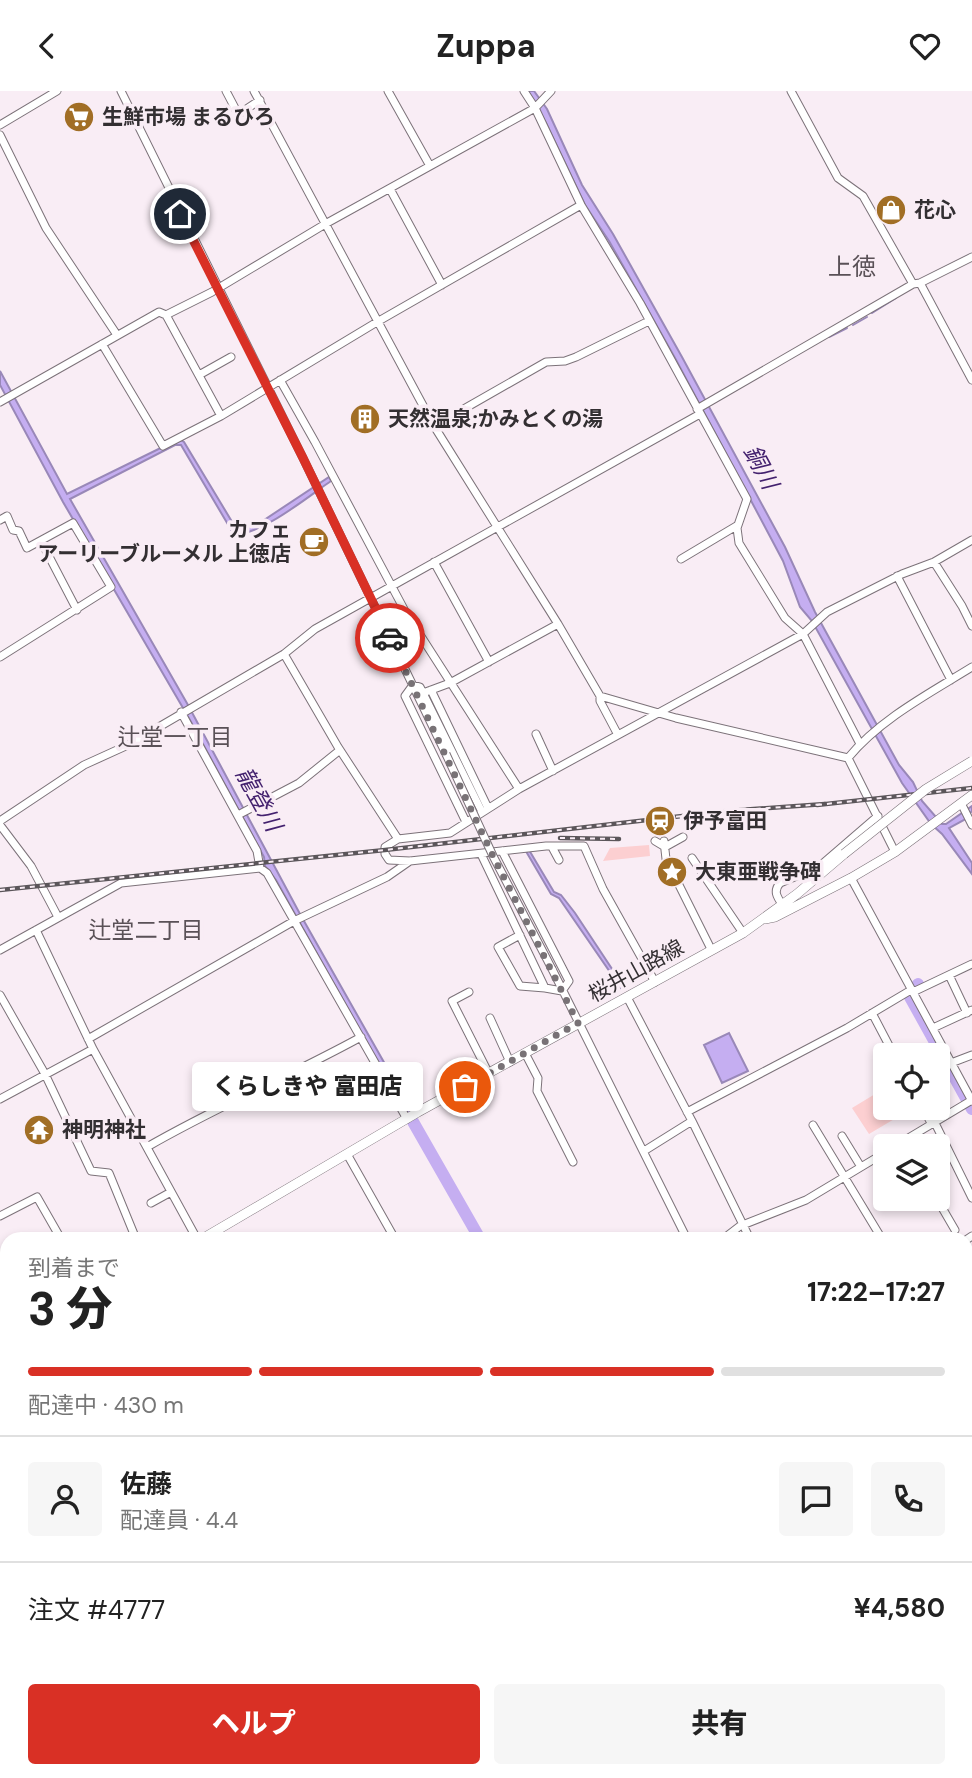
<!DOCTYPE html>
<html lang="ja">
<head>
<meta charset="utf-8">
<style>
	:root { --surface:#fff; --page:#f6f6f6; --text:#222; --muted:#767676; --line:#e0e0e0; --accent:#d93025 }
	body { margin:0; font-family:"DM Sans","Noto Sans JP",sans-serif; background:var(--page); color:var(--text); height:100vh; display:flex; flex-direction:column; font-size:26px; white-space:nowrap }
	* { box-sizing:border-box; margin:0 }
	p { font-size:23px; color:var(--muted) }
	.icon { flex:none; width:38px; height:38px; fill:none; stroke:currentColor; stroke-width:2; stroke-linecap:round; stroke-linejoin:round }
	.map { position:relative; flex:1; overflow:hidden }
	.details { position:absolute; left:0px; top:1141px; width:973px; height:546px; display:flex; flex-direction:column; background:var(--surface); border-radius:21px 21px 0 0; box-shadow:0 4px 10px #0003 }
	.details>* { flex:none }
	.buttons { position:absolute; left:873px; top:952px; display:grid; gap:14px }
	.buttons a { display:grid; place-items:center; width:77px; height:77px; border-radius:7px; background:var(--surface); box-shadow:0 4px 10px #0003; font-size:35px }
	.pin { position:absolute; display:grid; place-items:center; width:60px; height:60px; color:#fff; margin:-30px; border:4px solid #fff; border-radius:50%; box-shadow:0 2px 7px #0007 }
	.courier { position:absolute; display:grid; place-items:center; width:70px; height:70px; margin:-35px; border:5px solid #d93025; border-radius:50%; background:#fff; color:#222; box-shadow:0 2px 9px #0007 }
	.bubble { position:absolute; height:49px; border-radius:7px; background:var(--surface); box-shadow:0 4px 10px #0003; font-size:23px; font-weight:800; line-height:49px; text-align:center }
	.head em { font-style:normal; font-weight:800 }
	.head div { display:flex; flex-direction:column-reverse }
	.head { display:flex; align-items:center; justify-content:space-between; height:119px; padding:0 28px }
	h1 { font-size:46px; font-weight:800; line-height:52px }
	.bar { display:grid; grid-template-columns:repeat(4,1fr); gap:10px 7px; align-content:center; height:84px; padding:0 28px }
	.bar i { height:9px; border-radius:5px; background:var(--line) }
	.bar .on { background:var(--accent) }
	.bar p { grid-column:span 4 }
	.line { display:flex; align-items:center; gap:18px; padding:0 28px; border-top:2px solid var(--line) }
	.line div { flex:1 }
	.round { display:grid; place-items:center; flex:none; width:74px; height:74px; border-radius:7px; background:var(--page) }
	.cta { display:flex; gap:14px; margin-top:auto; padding:14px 28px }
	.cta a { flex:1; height:80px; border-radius:7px; background:var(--accent); color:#fff; font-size:28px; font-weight:800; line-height:80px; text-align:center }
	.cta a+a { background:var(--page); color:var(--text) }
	header { display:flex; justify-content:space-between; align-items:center; height:91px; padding:0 28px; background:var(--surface); font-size:32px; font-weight:800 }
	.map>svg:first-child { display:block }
</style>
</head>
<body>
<header><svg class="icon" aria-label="back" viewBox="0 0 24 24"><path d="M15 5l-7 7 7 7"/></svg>Zuppa<svg class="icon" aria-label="heart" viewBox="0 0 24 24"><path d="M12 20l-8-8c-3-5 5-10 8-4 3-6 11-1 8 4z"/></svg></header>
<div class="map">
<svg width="972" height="1687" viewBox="0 0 972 1687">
	<rect width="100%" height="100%" fill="#f9edf5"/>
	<path fill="#fccfd1" d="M649,754l1,11 -47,5 7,-13z
		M885,997l1,20h27l-44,26 -17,-26z"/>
	<path fill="#c5aef1" stroke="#9988b8" stroke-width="2" d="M527,0h7l13,18 35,76 31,49 69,123 103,190 30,65 84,153 14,17 9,19 20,23h4l26,-18v5l-8,9 -15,8 23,35v11l-30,-40 -11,-10 -29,-41 -90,-162 -12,-14 -17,-46 -35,-66 -73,-137 -66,-117 -24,-36 -39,-82z
		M0,280l67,123 112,-55 5,3 53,88 21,-6 71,-47 2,4c-21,14 -74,58 -98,52l-52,-88h-6l-105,54 118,206 112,209 111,196 -5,3 -130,-233 -11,-14 -1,-9 -74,-137 -127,-218 -63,-117z
		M529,759l25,42 7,3 14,18 49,74 -3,1 -62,-90 -8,-4 -24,-41 -1,-2z
		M729,942l19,38 -26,12 -18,-38z"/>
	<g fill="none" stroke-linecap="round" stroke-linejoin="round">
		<path stroke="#9988b8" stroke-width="2" d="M872,222l24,-15
			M853,234l14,-8
			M829,246l18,-9"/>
		<path stroke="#c5aef1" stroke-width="12" d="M918,893l-8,13 62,112
			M404,1015l76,133
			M771,1680l4,7"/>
		<g stroke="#7c7279" stroke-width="9">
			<path id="minor" d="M121,0l182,367 143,296
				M226,0l10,19 6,2 18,-12
				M254,0l180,335 124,198 42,72 76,22 172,40 47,94
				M388,0l42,75
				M524,0l11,17 46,97 59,98 107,196 -10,29 2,15 46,75 18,16 57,110
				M791,0l47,87 25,18 50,88
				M0,34l57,-34
				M0,44l46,93 71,107
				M390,98l52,96
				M920,192l52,-26
				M166,224l55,101
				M102,253l61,102 58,-30 156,-94 204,-117
				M199,284l32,-18
				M280,289l35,62 91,171 113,176
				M0,311l159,-90 7,3 46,-23 115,-69 208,-115 16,-17
				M697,318l216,-125 7,-1 52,97
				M434,335l112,-64 19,-1 11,-4 73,-36
				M0,429l7,-4 6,14 6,1 8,17 46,-25 38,64 -111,70
				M41,450l36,69
				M681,468l57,-34
				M434,471l55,100
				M934,471l28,44 10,20
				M897,485l54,104
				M284,563l54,93 60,92
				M431,599l57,118
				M423,602l27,-10 108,-59
				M600,605v5l18,34
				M181,621l76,139 3,17
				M536,643l17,37
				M848,667c32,-39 82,-65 124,-91
				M961,712l11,22
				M238,724l61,-32 41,-33
				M0,730l84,-56 44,-20 156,-91 31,-25 385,-215
				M466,731l-61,-126 8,-11 7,2 3,6 59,119
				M0,734l31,41 27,51
				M655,750l10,6 18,-10
				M664,750l2,18 45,90
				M552,756l7,13
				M481,763l64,134 17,3 7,-10 -67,-130
				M692,767l51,75
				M851,787l121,223
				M782,813c-5,-7 -9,-13 -2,-21l40,-17 58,-50
				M36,839l57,119 104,190
				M520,844l-22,12 22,39 25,2
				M0,859l121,-67 139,-15 7,5 140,246
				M552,878l135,270
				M949,884l18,38
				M655,891l-52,-93 -19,-43h-38l-136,15 -21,-1 -4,-6v-7l13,-8 52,-6 69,-44 284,-155 24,-22 75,-38 32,-12 38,-22
				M469,901l-17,9 37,73
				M913,901l59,-28
				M0,904l45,79 46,97 18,2 27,66
				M627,906l65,124 58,118
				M872,922l22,42
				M490,927l20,44
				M933,937l39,-18
				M88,948l206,-118 93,-44 23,-16
				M525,962l13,25 -1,13 36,71
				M951,972l21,-8
				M0,1008l93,-50
				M923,1017l8,15
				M687,1021l160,-84 64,-38
				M934,1030l38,77
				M813,1034l69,114
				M842,1045l19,31
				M895,1055l77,-46
				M147,1056c69,-40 143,-71 214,-110
				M644,1060l48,-30
				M347,1063l48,85
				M937,1108l18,31
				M151,1112l20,-11
				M0,1125l37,-19 24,42
				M723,1148l17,-13 66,-26 80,-48
				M966,1149l6,-4
				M966,1212l6,11
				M966,1291l6,11
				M0,1337l7,-4
				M0,1350l7,11
				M966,1449l6,11
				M966,1515l6,11
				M0,1560l7,-4
				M0,1605l7,16
				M0,1628l7,16
				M34,1680l3,7
				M776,1680l3,7
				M15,1687l13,-7
				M262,1687l12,-7
				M733,1687l12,-7"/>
		</g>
		<g stroke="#7c7279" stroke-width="10">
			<path id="major" d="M765,828l10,-2 76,-39 44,-26 77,-57
				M202,1148l216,-127 325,-179 54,-39 47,-40
				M0,1263l7,-4"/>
		</g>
		<g stroke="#7c7279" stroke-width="12">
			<path id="highway" d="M966,1498l6,-3
				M966,1511l6,-2
				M575,1687l14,-7
				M601,1687l13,-7"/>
		</g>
		<use href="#minor" stroke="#fff" stroke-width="7"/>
		<use href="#major" stroke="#fff" stroke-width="9"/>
		<use href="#highway" stroke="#fff" stroke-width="10"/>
		<g stroke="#5b565a" stroke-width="4.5">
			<path id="rail" d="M817,714l155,-17
				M560,747l59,1
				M0,799l385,-40 341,-39 99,-7"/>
		</g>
		<use href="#rail" stroke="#f9edf5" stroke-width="2" stroke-dasharray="5" stroke-linecap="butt"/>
		<g stroke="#7c7279" stroke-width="9" stroke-linecap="butt">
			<path id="minor-bridge" d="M446,663l47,102 59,113"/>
		</g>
		<g stroke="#7c7279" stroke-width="10" stroke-linecap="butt">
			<path id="major-bridge" d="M844,763l82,-65 46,-28"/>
		</g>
		<use href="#minor-bridge" stroke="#fff" stroke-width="7"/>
		<use href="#major-bridge" stroke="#fff" stroke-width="9"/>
	</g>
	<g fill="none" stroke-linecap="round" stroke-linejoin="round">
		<path stroke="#787276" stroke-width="7" stroke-dasharray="0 12.6" d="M390,547l103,218 85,167 -113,64"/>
		<path stroke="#d93025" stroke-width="9" d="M180,123l123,244 87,180"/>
	</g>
	<defs>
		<g id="supermarket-disc" transform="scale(1.575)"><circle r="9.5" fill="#a16e25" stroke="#f9edf5"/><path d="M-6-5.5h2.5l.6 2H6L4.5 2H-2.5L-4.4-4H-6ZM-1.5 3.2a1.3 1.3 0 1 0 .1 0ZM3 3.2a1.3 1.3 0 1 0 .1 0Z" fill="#fff"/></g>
		<g id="shop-disc" transform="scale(1.575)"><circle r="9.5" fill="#a16e25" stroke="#f9edf5"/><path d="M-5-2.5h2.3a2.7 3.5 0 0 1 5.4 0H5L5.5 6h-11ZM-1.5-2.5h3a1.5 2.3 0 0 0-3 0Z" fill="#fff"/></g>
		<g id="building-disc" transform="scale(1.575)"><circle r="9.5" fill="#a16e25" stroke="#f9edf5"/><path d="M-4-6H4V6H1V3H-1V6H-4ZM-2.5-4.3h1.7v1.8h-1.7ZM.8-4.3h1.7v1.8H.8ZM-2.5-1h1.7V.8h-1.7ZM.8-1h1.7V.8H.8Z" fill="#fff"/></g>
		<g id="cafe-disc" transform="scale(1.575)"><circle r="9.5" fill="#a16e25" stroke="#f9edf5"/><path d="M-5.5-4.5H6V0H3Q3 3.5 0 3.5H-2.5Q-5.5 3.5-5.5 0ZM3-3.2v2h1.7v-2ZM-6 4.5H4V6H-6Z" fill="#fff"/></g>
		<g id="station-disc" transform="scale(1.575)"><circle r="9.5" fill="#a16e25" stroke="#f9edf5"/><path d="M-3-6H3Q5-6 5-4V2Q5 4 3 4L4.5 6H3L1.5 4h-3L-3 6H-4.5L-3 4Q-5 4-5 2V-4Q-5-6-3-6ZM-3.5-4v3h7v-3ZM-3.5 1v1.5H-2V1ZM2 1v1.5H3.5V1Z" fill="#fff"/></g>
		<g id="sight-disc" transform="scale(1.575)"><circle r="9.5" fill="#a16e25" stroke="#f9edf5"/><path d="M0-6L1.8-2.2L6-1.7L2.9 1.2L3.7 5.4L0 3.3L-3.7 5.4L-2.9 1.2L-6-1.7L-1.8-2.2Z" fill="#fff"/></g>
		<g id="temple-disc" transform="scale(1.575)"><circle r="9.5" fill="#a16e25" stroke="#f9edf5"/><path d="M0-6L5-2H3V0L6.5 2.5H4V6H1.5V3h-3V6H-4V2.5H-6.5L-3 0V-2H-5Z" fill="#fff"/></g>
	</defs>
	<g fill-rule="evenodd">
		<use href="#supermarket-disc" x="79" y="26"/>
		<use href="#shop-disc" x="891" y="119"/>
		<use href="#building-disc" x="365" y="328"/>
		<use href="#cafe-disc" x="314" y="451"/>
		<use href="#station-disc" x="660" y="730"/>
		<use href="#sight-disc" x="672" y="781"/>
		<use href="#temple-disc" x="39" y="1039"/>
	</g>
	<g text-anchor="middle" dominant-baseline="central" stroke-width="7" stroke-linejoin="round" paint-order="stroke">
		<g font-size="21" font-weight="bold" fill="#332f32" stroke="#f9edf5" text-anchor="start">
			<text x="102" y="26">生鮮市場 まるひろ</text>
			<text x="914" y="119">花心</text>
			<text x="388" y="328">天然温泉;かみとくの湯</text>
			<text x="291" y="439" text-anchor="end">カフェ<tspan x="291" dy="24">アーリーブルーメル 上徳店</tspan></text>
			<text x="683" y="730">伊予富田</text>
			<text x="695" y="781">大東亜戦争碑</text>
			<text x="62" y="1039">神明神社</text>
		</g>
		<g font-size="21" fill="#332f32" stroke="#f9edf5">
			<text transform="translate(636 880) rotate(-29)">桜井山路線</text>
		</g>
		<g font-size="23" font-style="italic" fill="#43216e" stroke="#f9edf5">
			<text transform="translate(761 376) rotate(62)">銅川</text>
			<text transform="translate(259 708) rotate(61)">龍登川</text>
		</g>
		<g font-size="23" fill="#5a5157" stroke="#f9edf5">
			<text x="175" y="646">辻堂一丁目</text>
			<text x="146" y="839">辻堂二丁目</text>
		</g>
		<g font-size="24" fill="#5a5157" stroke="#f9edf5">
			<text x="852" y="175">上徳</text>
		</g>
	</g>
</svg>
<div class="buttons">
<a><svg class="icon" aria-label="locate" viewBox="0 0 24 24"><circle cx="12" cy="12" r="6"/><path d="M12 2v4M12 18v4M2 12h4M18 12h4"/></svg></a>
<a><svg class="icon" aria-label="layers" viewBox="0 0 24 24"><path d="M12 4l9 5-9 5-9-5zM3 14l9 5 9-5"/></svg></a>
</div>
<div class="pin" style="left:465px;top:996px;background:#ea580c"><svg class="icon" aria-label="bag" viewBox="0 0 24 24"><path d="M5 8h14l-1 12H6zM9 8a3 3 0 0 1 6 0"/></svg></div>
<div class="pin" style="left:180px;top:123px;background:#1f2937"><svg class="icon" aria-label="home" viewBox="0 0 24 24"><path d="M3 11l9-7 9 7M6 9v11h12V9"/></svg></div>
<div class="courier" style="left:390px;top:547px"><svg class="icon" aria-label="car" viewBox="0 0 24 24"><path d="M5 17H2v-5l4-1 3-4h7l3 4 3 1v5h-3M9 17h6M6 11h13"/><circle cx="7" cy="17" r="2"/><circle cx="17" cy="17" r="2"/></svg></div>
<div class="bubble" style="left:192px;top:971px;width:231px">くらしきや 富田店</div>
<section class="details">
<div class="head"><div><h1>3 分</h1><p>到着まで</p></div><em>17:22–17:27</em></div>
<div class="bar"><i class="on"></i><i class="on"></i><i class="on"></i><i></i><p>配達中 · 430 m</p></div>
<div class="line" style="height:126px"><a class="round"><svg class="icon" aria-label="person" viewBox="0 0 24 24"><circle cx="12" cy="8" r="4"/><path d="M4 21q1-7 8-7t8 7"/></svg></a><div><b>佐藤</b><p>配達員 · 4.4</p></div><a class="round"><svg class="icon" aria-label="chat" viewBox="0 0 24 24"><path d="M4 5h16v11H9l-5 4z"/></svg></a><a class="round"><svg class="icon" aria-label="phone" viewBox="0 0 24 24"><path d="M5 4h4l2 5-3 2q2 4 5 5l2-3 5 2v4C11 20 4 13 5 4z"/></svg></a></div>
<div class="line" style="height:91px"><div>注文 #4777</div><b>¥4,580</b></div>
<div class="cta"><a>ヘルプ</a><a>共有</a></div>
</section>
</div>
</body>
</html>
